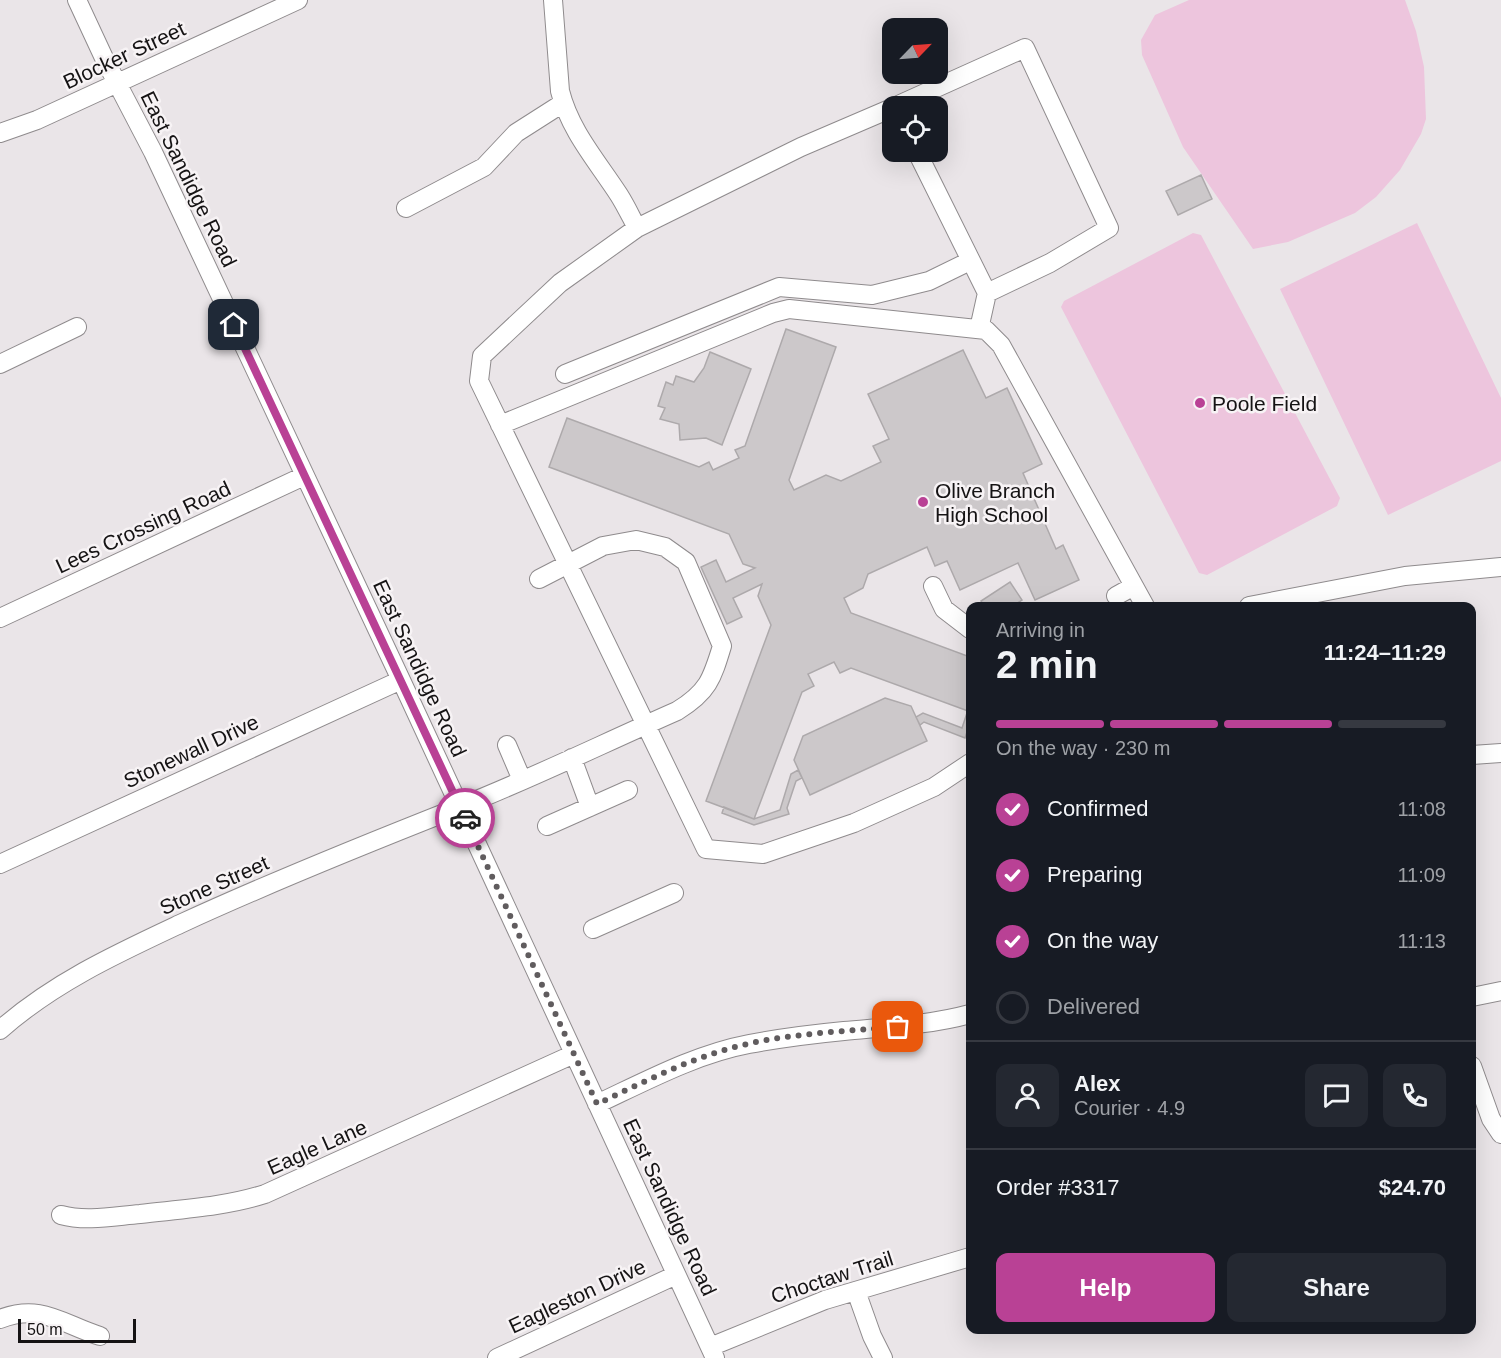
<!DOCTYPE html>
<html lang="en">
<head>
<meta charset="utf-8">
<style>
	:root { --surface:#171b24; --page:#242831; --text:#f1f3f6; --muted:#9ea1a6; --line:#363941; --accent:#b94195 }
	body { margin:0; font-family:Helvetica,sans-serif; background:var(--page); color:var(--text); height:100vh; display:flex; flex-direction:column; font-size:22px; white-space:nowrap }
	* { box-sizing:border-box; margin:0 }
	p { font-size:20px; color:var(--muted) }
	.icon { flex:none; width:33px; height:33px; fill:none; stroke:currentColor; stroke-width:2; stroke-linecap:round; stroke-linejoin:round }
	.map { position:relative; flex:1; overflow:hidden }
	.details { position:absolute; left:966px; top:602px; width:510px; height:732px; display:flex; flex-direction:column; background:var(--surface); border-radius:12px; box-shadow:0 6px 24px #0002 }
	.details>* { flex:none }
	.needle { width:39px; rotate:65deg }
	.controls { position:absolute; left:882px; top:18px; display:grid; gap:12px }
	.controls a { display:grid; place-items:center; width:66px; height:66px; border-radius:12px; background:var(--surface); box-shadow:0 6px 24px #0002; font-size:30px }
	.scale { position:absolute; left:18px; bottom:15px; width:118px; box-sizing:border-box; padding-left:6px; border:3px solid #151314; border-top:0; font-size:16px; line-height:21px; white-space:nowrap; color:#151314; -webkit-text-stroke:4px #f7f3f5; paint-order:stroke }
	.pin { position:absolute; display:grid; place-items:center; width:51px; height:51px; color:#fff; margin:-26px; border-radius:12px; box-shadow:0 3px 9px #0006 }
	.courier { position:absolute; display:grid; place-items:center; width:60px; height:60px; margin:-30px; border:4px solid #b94195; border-radius:50%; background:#fff; color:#222; box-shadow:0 2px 8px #0007 }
	.summary em { font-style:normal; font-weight:600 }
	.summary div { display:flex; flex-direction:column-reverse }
	.summary { display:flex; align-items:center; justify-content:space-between; height:102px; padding:0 30px }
	h1 { font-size:39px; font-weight:600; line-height:45px }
	.bar { display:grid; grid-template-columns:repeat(4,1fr); gap:9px 6px; align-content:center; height:72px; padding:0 30px }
	.bar i { height:8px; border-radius:4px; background:var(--line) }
	.bar .active { background:var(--accent) }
	.bar p { grid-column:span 4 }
	.line { display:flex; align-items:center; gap:15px; padding:0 30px; border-top:2px solid var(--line) }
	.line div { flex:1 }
	.round { display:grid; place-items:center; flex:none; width:63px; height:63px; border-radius:12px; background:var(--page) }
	ol { padding:0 30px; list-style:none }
	li { display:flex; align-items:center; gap:18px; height:66px }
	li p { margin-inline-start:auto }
	li .icon { padding:6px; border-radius:50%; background:var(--accent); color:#fff; stroke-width:4 }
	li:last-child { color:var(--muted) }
	li i { width:33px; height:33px; border:3px solid var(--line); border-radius:50% }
	.primary-button { display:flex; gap:12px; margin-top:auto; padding:12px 30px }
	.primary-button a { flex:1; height:69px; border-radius:12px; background:var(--accent); color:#fff; font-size:24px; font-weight:600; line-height:69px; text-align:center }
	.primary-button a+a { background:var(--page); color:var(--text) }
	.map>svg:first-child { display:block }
</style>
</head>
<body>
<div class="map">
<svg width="1501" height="1358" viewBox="0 0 1501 1358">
	<rect width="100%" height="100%" fill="#eae5e8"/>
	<path fill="#edc5dd" d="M1189,0h216l11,31 8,36 2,52 -5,15 -21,36 -24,27 -21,16 -67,29 -35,7 -70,-102 -41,-92 -1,-15 14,-25z
		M1417,223l84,175v63l-113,54 -108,-226z
		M1193,233l8,2 139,263 -3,8 -130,69 -8,-2 -138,-266 3,-6z"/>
	<path fill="#ccc8ca" stroke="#ada9ab" stroke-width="1.5" d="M1201,175l11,24 -34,16 -12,-24z
		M786,329l50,18 -47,133 5,10 32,-15 15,6 40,-19 -8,-16 16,-7 -21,-45 95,-44 23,48 21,-10 35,76 -19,9 33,76 7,-4 16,35 -44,20 -17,-37 -58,27 -13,-29 -12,5 -8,-19 -59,27 -5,14 -19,10 7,15 119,44v47l-2,7 -117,-43 -11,5 -6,-11 -26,12 6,12 -12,6 -48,127 -48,-18 65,-176 -13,-29 4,-12 -29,14 9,19 -15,7 -26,-57 15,-7 10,22 29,-14 -12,-4 -14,-30 -180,-67 18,-49 132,49 10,-5 4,8 26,-12 -4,-8 10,-4z
		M710,352l41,17 -29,76 -16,-7 -26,2 -1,-16 -19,-5 5,-11 -7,-2 8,-24 7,3 3,-9 18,6 10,-14z
		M1010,582l12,18 -9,6h-29l-3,-5z
		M885,698l26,8 16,35 -117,54 -16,-35 9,-24z
		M970,704v19l-5,15 -41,-16 -4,3 -4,-8 7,-4 39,15z
		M798,770l4,8 -6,3 -9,27 2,6 -35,11 -32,-12 2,-6 30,12 26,-9 11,-36z"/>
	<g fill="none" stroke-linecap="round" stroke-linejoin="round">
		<g stroke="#8f8b8d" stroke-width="20">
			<path id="minor" d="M77,0l27,58 49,94 248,528 314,678
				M553,0l7,91c10,40 37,70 59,104 7,11 12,22 18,33l-77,55 -78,73 -3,25 227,468 57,5 91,-31 80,-36 36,-24
				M896,106l129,-58 84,180 -59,35 -63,30 -8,36
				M0,133l37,-13 261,-120
				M917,152l70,141
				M406,208l78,-41 32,-34 47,-30
				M637,228l164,-81 91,-39
				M0,364l77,-37
				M565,374l214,-87 93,8 57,-14 41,-20
				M500,425l273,-112 16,-4 197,21 15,15 144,261
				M933,586l11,23 26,20
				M1116,596l18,-10
				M1249,606l156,-30 96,-9
				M0,618l304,-142
				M507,745l15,35
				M1472,755l29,-2
				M572,758l18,49
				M547,826l81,-36
				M0,864l401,-184
				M593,929l81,-36
				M1472,997l29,-6
				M0,1030c53,-47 116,-76 180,-106 91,-42 183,-79 277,-116 74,-29 147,-65 220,-97 31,-19 35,-32 45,-65l-36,-84 -21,-15 -29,-7 -33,6 -64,33
				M1472,1066l19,53 10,15
				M597,1104c49,-23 99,-50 152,-60 32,-6 64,-10 95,-13 42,-4 86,-6 126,-17
				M61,1215c25,7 54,1 79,-1 43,-5 84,-7 125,-20l309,-140
				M856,1291l16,45 11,22
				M0,1319c41,-16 62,5 100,17
				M710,1347l115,-47 145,-43
				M497,1358l179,-83"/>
		</g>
		<use href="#minor" stroke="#fff" stroke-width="18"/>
	</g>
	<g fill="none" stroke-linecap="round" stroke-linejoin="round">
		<path stroke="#605c5e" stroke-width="6" stroke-dasharray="0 10.8" d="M465,818l132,286c49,-23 97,-48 150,-60 49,-11 101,-13 151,-17"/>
		<path stroke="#b94195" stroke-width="8" d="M234,325l231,493"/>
	</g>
	<g fill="#b94195" stroke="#f7f3f5" stroke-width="2">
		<circle cx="1200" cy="403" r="6"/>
		<circle cx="923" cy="502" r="6"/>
	</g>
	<g text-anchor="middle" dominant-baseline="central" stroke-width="5" stroke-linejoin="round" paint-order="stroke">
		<g font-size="21" fill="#151314" stroke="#f7f3f5">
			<text transform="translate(124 55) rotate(-25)">Blocker Street</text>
			<text transform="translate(189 179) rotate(64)">East Sandidge Road</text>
			<text transform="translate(143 527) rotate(-25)">Lees Crossing Road</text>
			<text transform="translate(420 668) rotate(65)">East Sandidge Road</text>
			<text transform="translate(191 751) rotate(-25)">Stonewall Drive</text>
			<text transform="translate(214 885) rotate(-24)">Stone Street</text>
			<text transform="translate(317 1147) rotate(-24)">Eagle Lane</text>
			<text transform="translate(670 1207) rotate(65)">East Sandidge Road</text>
			<text transform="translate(832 1277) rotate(-18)">Choctaw Trail</text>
			<text transform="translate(577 1296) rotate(-25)">Eagleston Drive</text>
		</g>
		<g font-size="21" fill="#151314" stroke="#f7f3f5" text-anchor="start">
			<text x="1212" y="403">Poole Field</text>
			<text x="935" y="490">Olive Branch<tspan x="935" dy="24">High School</tspan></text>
		</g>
	</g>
</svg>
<div class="controls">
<a><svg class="needle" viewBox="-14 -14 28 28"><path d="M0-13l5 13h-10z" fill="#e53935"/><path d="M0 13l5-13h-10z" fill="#9ea1a6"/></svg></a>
<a><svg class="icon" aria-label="locate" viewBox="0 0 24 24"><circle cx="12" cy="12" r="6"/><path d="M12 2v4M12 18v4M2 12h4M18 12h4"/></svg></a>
</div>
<div class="scale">50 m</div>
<div class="pin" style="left:898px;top:1027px;background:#ea580c"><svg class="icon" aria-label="bag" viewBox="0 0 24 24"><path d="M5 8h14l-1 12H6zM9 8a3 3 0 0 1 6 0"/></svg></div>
<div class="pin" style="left:234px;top:325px;background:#1f2937"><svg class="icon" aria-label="home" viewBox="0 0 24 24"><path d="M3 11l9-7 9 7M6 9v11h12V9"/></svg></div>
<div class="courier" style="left:465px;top:818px"><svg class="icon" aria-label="car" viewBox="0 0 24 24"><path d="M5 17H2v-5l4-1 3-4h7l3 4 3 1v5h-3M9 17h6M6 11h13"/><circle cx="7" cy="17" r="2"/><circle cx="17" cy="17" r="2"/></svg></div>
<section class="details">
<div class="summary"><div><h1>2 min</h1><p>Arriving in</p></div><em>11:24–11:29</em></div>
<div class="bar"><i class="active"></i><i class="active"></i><i class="active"></i><i></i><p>On the way · 230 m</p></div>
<ol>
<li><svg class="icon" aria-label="check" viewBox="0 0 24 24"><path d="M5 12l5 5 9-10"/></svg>Confirmed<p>11:08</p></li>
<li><svg class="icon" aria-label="check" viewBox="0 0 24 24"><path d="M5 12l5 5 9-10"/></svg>Preparing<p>11:09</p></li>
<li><svg class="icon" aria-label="check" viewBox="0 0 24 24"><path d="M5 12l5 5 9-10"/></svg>On the way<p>11:13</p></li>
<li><i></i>Delivered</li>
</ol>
<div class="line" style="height:108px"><a class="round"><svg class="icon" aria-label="person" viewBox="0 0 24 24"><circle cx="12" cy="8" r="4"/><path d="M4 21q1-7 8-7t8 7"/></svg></a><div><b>Alex</b><p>Courier · 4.9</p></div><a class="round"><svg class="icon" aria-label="chat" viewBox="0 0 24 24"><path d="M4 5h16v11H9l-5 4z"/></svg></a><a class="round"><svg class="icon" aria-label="phone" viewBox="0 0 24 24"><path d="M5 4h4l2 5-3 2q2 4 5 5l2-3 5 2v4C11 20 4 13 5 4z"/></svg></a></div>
<div class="line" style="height:78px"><div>Order #3317</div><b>$24.70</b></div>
<div class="primary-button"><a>Help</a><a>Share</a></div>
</section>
</div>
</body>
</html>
